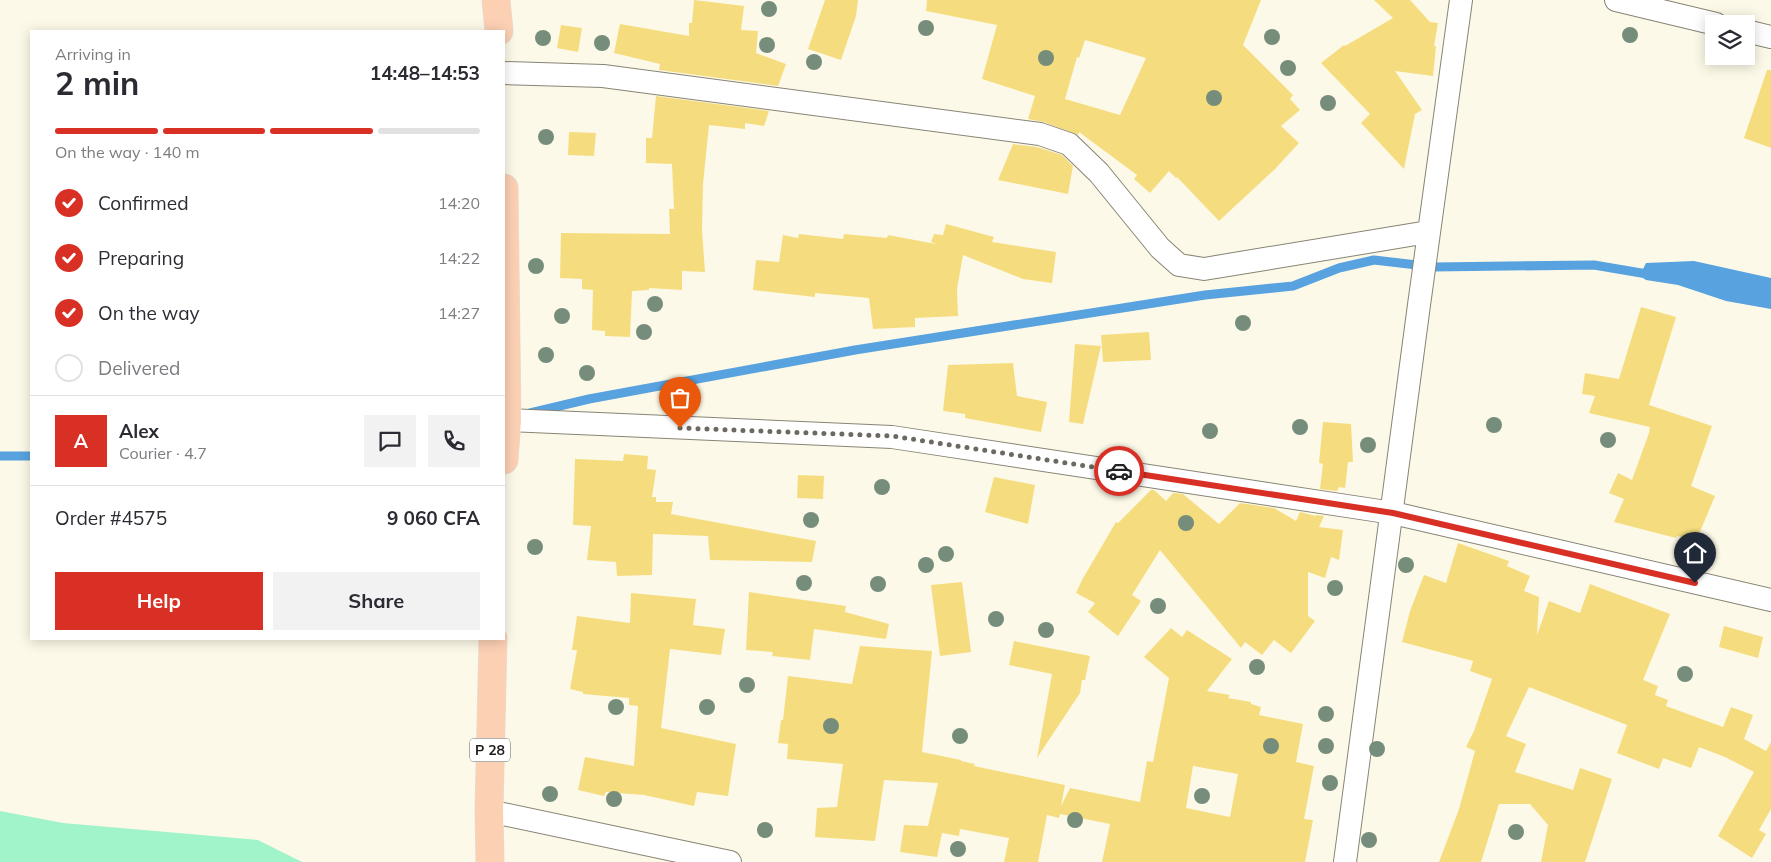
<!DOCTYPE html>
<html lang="en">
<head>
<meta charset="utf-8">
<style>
	:root { --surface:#fff; --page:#f2f2f3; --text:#2b2b33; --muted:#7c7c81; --line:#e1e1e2; --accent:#d93025 }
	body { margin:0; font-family:Mulish,sans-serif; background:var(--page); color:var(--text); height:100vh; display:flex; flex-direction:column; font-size:19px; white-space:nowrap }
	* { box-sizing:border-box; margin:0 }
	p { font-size:16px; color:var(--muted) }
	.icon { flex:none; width:28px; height:28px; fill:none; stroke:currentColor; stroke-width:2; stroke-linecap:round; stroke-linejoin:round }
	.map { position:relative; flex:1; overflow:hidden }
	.drawer { position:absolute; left:30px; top:30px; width:475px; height:610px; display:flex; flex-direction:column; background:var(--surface); border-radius:0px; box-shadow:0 2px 12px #0003 }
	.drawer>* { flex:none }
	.tools { position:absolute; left:1705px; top:15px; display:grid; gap:10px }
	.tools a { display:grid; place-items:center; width:50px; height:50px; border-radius:0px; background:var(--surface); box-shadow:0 2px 12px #0003; font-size:25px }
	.pin { position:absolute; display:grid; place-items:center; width:42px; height:42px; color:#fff; margin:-51px -21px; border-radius:50% 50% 50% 0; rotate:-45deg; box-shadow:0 0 5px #0007 }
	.pin .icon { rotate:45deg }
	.courier { position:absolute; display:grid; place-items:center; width:50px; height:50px; margin:-25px; border:4px solid #d93025; border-radius:50%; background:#fff; color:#222; box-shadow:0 1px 6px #0007 }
	.headline em { font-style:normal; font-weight:700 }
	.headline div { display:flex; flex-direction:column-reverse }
	.headline { display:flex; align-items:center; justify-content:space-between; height:85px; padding:0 25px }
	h1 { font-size:32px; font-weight:700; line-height:38px }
	.bar { display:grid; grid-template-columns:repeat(4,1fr); gap:8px 5px; align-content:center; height:60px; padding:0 25px }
	.bar i { height:6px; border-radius:4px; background:var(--line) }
	.bar .active { background:var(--accent) }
	.bar p { grid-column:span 4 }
	.line { display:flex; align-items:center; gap:12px; padding:0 25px; border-top:1px solid var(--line) }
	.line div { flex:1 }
	.round { display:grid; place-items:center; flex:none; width:52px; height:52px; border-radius:0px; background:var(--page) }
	ol { padding:0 25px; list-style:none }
	li { display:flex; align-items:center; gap:15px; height:55px }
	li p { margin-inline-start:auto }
	li .icon { padding:5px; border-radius:50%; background:var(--accent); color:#fff; stroke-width:4 }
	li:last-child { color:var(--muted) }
	li i { width:28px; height:28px; border:2px solid var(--line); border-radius:50% }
	.primary-button { display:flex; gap:10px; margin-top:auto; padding:10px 25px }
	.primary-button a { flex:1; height:58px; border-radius:0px; background:var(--accent); color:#fff; font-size:20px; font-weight:700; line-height:58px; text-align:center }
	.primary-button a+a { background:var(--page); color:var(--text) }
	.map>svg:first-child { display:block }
</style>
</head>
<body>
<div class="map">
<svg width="1771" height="862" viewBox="0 0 1771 862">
	<rect width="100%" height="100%" fill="#fdf9e8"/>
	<path fill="#a1f3c9" d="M0,811l63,12 195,17 44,22h-302z"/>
	<path fill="#57a2df" d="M1694,261l77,17v31l-45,-8 -48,-16 -32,-5 -3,-2v-9l3,-6z"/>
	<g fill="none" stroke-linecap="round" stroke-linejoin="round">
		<path stroke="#57a2df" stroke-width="9" d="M530,413l59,-14 266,-49 350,-55 88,-9 46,-18 35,-8 60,7 160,-2 59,10
			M0,456h31"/>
	</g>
	<path fill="#f5dd7f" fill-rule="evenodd" d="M694,0l50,6 -3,24 17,1 -2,22 30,11 -8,22 -119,-16 1,-6 -46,-11 6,-29 69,12v-13h3z
		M825,0h33l-2,16 -15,44 -33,-11z
		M927,0h334l-18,45 50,50 -3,4 10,11 -19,16 18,17 -24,26 -56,52 -42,-44 -1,1 -7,-7 -19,22 -16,-14 3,-4 -58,-43 -1,3 -34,-13 -16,-3 7,-23 -53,-17 15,-54 -71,-14zM1085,40l61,18 -26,57 -55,-16 12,-42 2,1z
		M1374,0h36l20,22 8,1 -4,23h2l-3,30 -38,-5 27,39 -7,4 -11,55 -43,-46 9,-9 -49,-51 23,-18 1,1 48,-28z
		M561,25l21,3 -4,24 -21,-4z
		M1767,70h4v78l-27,-10z
		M656,96l113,15 -5,15 -19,-3v6l-36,-4 -6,59 -1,47 3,41 -23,-1v19l-33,-2v2l-17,1 -2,46 -25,-1v-5l-13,-1 1,-40 -11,-1v-10l-22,-1 1,-45 109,1 -1,-25h5l-2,-45 -26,-1v-25h6z
		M569,132l27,1 -2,23 -26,-1z
		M1013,144l24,3 25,8 11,11 -5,28 -70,-14z
		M946,224l48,13 -2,5 64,10 -4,31 -29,-4 -60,-24 -6,34 1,27 -43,2v9l-42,2 -4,-31 -54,-5v4l-62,-7 3,-30 23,2 4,-27 15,3 1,-4 44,5 1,-5 43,4 1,-3 48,9 -5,-2 3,-8 9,1z
		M1641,307l35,10 -27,88 63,21 -21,60 24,10 -19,45 -19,-5 -1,2 -62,-16 10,-23 -15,-6 9,-20 14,7 17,-47 1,-6 -61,-14 6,-17 -13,-2 3,-21 34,6z
		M1149,332l2,28 -48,2 -2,-27z
		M1075,344l26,2 -18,78 -14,-2z
		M1013,363l4,33 30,6 -6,30 -76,-14v-4l-22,-3 5,-46z
		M1323,422l28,2 2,38h-5l-3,26 -6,-1 -2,4 -17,-2 3,-25 -4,-1z
		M624,454l24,2 -1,13 9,1 -4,27h4v5h17l-2,12 145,27 -4,21 -102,-2 -2,-24 -55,-2 -1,41 -35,1 -1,-14 -29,-2 4,-34 -18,-1 2,-66 48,2z
		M798,475l26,1 -1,23 -26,-1z
		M994,477l41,8 -7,39 -43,-12z
		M1151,490h3l12,11 7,-8 10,1 36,30 21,-21 34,5 22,13 4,-9 16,4v-1l8,1 -5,11 24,3 -4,30 -8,-3 -6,21 -17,-6v44l7,5 -24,32 -17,-13 -12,15 -17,-13 -4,6 -81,-98 -28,45 9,6 -23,35 -30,-24 7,-9 -19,-10 6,-13 34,-58 2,1z
		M1458,543l51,18 -2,5 23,10 -6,15 15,6 -2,38 12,-34 31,12 10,-29 80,30 -27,66 15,6 -3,9 13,5 -2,6 57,21 8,-20 22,8 -9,24 22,12 5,-9v67l-12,21 7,4 -14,24 -34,-22 36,-64 -29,-15 -26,-10 -8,21 -28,-10 -4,11 -42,-16 10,-28 -98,-38 -23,49 20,8 -11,28 58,18 7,-22 32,11 -27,83h-44l7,-37 -18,-21h-31l-18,58h-42l20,-53 16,-58 -9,-4 8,-16 18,-52 -22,-8 3,-10 -71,-19 8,-31 14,-36 22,8z
		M962,582l9,70 -31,4 -9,-71z
		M749,592l97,14 -1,6 44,12 -3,15 -72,-10 -4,31 -38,-4 1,-4 -27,-2z
		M631,593l65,6 -3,26 32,4 -4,26 -51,-6 -9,79 75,16 -8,52 -31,-4 -3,14 -50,-11 -38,-3 -2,4 -26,-6 7,-33 49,9 4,-60 -9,-1v-7l-46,-4v-2l-13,-3 7,-39h-5l5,-34 53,7z
		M1724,626l39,11 -5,21 -39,-11z
		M1171,628l11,9 5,-7 45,29 -25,32 23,4 -2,3 23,4v2l10,3 -2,8 44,9 -7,38 18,4 -10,53 9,1 -8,42h-203l8,-38 -50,-10 -1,4 -12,-3 -9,47h-34l5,-24 -49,-9 -1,7 -17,-3 -5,24 -37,-5 4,-27 24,1 10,-43 -54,-3 -9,61 -60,-4 2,-29 20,-1 6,-43 -56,-5 1,-15 -10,-1 3,-23h2l5,-44 64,8 8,-38 72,5 -10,101 39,8v1l14,3 -1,2 91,19 -4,21 9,-18 70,14 7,-41 6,1 16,-84 -25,-21zM1193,766l45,8 -8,43 -44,-9z
		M1014,641l76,15 -5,24h-3l-2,13 -43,65 15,-84 -43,-9z"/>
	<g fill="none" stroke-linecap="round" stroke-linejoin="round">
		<g stroke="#888475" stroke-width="24">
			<path id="street" d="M1616,0l100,24
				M1746,31l25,6
				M504,73l99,3 437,58 29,10 30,29 61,75 19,17 25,4 224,-37
				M507,420l385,17 501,76 378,87
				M489,811l241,51
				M1345,862c39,-287 75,-575 116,-862"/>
		</g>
		<g stroke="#e0dfde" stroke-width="29">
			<path id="primary" d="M496,0l3,31
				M504,188l3,232 -3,40
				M490,862l-1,-51 4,-172"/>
		</g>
		<use href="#street" stroke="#fff" stroke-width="22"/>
		<use href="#primary" stroke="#fcd0b3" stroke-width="28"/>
	</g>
	<g fill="#768d7c">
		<circle cx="769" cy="9" r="8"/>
		<circle cx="926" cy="28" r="8"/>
		<circle cx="1630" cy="35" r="8"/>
		<circle cx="1272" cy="37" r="8"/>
		<circle cx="543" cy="38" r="8"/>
		<circle cx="602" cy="43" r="8"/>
		<circle cx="767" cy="45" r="8"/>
		<circle cx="1046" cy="58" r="8"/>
		<circle cx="814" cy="62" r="8"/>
		<circle cx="1288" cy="68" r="8"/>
		<circle cx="1214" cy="98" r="8"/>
		<circle cx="1328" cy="103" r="8"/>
		<circle cx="546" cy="137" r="8"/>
		<circle cx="536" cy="266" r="8"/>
		<circle cx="655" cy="304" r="8"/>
		<circle cx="562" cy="316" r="8"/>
		<circle cx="1243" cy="323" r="8"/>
		<circle cx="644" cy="332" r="8"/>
		<circle cx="546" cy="355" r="8"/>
		<circle cx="587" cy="373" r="8"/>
		<circle cx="1494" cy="425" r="8"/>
		<circle cx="1300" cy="427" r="8"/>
		<circle cx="1210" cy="431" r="8"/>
		<circle cx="1608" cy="440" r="8"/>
		<circle cx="1368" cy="445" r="8"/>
		<circle cx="882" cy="487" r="8"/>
		<circle cx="811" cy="520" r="8"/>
		<circle cx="1186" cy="523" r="8"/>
		<circle cx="535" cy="547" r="8"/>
		<circle cx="946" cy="554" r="8"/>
		<circle cx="926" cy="565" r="8"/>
		<circle cx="1406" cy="565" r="8"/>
		<circle cx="804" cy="583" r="8"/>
		<circle cx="878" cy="584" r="8"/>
		<circle cx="1335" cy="588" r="8"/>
		<circle cx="1158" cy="606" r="8"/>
		<circle cx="996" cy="619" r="8"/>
		<circle cx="1046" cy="630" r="8"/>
		<circle cx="1257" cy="667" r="8"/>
		<circle cx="1685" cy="674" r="8"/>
		<circle cx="747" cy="685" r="8"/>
		<circle cx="616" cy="707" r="8"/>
		<circle cx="707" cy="707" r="8"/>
		<circle cx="1326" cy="714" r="8"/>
		<circle cx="831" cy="726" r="8"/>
		<circle cx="960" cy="736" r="8"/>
		<circle cx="1271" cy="746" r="8"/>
		<circle cx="1326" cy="746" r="8"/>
		<circle cx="1377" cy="749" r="8"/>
		<circle cx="1330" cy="783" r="8"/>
		<circle cx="550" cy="794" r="8"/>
		<circle cx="1202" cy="796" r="8"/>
		<circle cx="614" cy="799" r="8"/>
		<circle cx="1075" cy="820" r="8"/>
		<circle cx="765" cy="830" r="8"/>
		<circle cx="1516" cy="832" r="8"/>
		<circle cx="1369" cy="840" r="8"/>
		<circle cx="958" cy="849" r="8"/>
	</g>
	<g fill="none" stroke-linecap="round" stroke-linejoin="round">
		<path stroke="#6c6960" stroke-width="5" stroke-dasharray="0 9" d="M680,428l212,8 227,35"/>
		<path stroke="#d93025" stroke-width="6" d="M1119,471l274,42 302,70"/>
	</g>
	<g text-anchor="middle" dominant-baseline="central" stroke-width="4.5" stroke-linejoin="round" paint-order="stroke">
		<rect fill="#fff" stroke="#62605c" stroke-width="1" x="470" y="738.5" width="40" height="23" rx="4"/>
		<g font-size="14" font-weight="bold" fill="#1e1c16">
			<text x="490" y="750">P 28</text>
		</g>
	</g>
</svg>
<div class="tools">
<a><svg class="icon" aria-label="layers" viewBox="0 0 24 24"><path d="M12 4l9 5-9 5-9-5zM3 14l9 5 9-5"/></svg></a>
</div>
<div class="pin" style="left:680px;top:428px;background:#ea580c"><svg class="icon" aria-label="bag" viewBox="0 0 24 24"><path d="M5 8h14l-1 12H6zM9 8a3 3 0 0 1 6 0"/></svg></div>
<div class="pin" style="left:1695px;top:583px;background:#1f2937"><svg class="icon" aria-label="home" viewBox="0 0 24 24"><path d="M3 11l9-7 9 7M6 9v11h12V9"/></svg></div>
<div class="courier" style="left:1119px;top:471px"><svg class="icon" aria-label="car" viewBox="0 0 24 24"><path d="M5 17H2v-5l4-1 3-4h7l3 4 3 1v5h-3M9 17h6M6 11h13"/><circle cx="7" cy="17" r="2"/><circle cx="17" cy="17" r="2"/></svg></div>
<section class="drawer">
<div class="headline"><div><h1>2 min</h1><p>Arriving in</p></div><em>14:48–14:53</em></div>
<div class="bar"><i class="active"></i><i class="active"></i><i class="active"></i><i></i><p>On the way · 140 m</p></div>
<ol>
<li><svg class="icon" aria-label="check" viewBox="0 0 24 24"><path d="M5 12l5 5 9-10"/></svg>Confirmed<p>14:20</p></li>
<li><svg class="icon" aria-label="check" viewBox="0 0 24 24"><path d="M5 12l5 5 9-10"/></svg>Preparing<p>14:22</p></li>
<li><svg class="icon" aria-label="check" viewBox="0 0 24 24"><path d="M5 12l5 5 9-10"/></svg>On the way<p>14:27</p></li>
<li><i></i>Delivered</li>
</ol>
<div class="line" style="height:90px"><b class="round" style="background:var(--accent);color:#fff">A</b><div><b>Alex</b><p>Courier · 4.7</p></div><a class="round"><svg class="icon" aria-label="chat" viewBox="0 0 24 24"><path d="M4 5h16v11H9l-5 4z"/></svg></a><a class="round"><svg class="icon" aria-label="phone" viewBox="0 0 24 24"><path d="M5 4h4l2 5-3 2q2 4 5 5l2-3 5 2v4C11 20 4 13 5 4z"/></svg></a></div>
<div class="line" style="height:65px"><div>Order #4575</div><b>9 060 CFA</b></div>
<div class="primary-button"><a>Help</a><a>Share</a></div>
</section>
</div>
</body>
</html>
